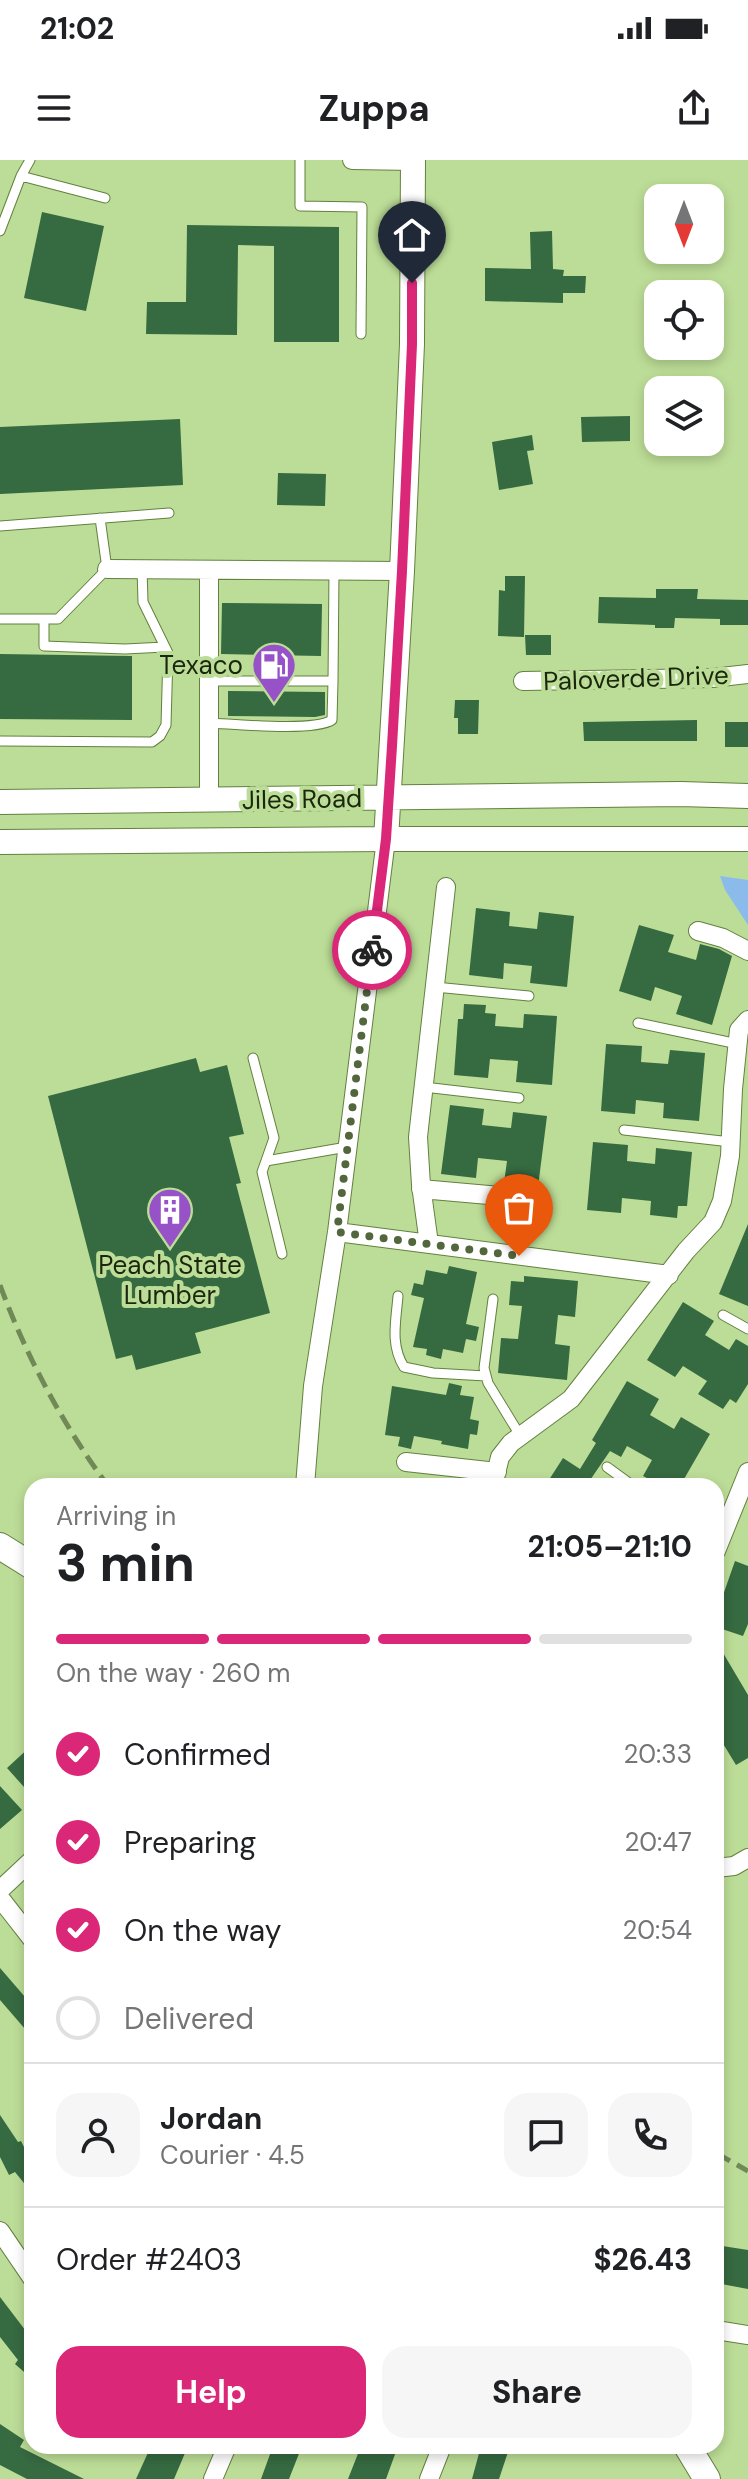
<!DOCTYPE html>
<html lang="en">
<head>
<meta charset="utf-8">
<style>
	:root { --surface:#fff; --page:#f6f6f6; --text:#202124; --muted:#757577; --line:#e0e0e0; --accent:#db2777 }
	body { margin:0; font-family:"DM Sans",sans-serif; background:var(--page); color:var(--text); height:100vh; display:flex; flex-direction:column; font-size:30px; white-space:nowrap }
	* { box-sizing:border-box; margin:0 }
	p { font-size:26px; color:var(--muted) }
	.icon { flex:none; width:44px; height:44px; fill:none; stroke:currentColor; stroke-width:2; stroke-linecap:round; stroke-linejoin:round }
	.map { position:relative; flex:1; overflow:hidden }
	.panel { position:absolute; left:24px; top:1318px; width:700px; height:976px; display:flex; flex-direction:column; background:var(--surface); border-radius:24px; box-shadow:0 4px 12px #0003 }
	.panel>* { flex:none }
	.needle { width:52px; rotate:180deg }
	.controls { position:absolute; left:644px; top:24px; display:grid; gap:16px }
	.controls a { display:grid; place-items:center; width:80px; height:80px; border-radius:16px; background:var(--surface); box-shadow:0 4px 12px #0003; font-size:40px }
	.pin { position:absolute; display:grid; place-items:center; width:68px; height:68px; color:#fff; margin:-82px -34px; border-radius:50% 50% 50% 0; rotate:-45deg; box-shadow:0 0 8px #0007 }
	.pin .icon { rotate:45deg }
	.courier { position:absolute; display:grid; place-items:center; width:80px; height:80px; margin:-40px; border:6px solid #db2777; border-radius:50%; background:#fff; color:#222; box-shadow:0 2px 10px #0007 }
	.overview em { font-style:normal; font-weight:700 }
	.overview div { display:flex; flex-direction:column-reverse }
	.overview { display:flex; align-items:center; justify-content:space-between; height:136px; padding:0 32px }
	h1 { font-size:52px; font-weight:700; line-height:60px }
	.bar { display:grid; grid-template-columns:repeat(4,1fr); gap:12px 8px; align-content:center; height:96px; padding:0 32px }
	.bar i { height:10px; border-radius:6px; background:var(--line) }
	.bar .active { background:var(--accent) }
	.bar p { grid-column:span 4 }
	.line { display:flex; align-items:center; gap:20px; padding:0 32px; border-top:2px solid var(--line) }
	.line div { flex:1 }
	.round { display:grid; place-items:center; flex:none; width:84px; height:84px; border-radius:24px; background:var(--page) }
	ol { padding:0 32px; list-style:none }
	li { display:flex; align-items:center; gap:24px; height:88px }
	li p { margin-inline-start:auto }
	li .icon { padding:8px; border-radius:50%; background:var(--accent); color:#fff; stroke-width:4 }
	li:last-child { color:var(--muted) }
	li i { width:44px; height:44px; border:4px solid var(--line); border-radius:50% }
	.action { display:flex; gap:16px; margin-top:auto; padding:16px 32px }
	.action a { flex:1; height:92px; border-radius:24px; background:var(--accent); color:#fff; font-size:32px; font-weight:700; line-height:92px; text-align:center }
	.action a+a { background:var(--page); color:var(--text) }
	.status { display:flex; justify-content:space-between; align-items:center; height:56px; padding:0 40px; background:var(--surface); direction:ltr }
	.status svg { height:22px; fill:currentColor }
	header { display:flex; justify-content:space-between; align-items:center; height:104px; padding:0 32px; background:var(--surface); font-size:36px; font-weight:700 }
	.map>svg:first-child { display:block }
</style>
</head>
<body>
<div class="status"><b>21:02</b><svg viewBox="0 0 49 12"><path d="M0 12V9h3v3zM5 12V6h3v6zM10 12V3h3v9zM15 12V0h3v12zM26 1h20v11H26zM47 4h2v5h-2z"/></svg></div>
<header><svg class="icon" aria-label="menu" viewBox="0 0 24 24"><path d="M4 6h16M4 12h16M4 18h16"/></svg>Zuppa<svg class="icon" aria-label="share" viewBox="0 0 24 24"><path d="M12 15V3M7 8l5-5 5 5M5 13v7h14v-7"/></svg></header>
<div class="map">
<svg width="748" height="2319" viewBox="0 0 748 2319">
	<rect width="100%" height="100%" fill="#bcdd97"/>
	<path fill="#8abbeb" d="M720,716l28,4v45l-23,-35z"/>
	<path fill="#366a41" d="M42,52l62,14 -18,85 -62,-13z
		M187,65l152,2v115h-65v-96l-36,-1 -1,90 -91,-1 1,-32h39z
		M552,71l1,38 11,1 -1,6h23l-1,17h-22v10l-78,-2v-33l46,1 -1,-37z
		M630,256v25l-48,1 -1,-25z
		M180,259l3,66 -183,9v-67z
		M532,275l2,15 -7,1 6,33 -34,6 -7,-48z
		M278,313l48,1 -1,32 -48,-1z
		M505,416h20l-1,61 -26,-1 1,-46 6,1z
		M656,429h42l-1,10 51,1v25h-28v-6l-45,-1 -1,10h-19v-3l-57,-2 1,-26 57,1z
		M222,443l100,1 -1,52 -100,-2z
		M525,475h26v20h-25z
		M0,494l132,2v64l-132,-1z
		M228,531l97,1v23l-10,2 -87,-1z
		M455,540h24l-1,34h-20v-16h-4z
		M697,560v21h-113l-1,-19z
		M725,562h23v25h-23z
		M476,748l34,4 -1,14 28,3 2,-17 35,4 -7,71 -37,-4 2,-17 -28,-3 -1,16 -34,-4z
		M639,765l35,10 -6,17 28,8 4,-16 19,5 13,7 -20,69 -36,-11 6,-18 -27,-9 -4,14 -32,-10z
		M464,844l22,1 -1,8 11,1 -1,12 28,2 1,-14 33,2 -5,69 -36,-3 2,-21 -28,-2 -2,19 -34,-3 4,-56h5z
		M606,884l36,2 -1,16 27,2 2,-14 35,3 -6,68 -36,-3 1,-15 -28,-3 -1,14 -34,-3z
		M196,898l4,14 27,-7 17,69 -15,3 12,46 -5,1 34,129 -75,20 6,20 -65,17 -4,-15 -16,4 -68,-263z
		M450,945l34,4 -2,16 29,3 2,-16 34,4 -9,71 -34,-4 3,-22 -29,-3 -2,20 -35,-4z
		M593,982l35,3 -1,16 28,3 1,-16 36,4 -5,54h-9l-1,12 -27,-3 1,-14 -29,-3 -1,15 -34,-3z
		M748,1064v82l-29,-12z
		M449,1106l28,6 -11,52 13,3 -3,14 -10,-2 -3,14 -20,-4 -2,10 -15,-4 1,-6 -14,-2 11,-49 -13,-3 3,-12 9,2 3,-15 21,4z
		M524,1116l54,5 -3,36 -17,-2 -3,29 15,2 -3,34 -69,-7 3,-35 17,1 4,-33 -13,-1 2,-24 13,1z
		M683,1142l31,19 -9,14 24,15 7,-11 12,7v38l-12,19 -6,-4 -7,10 -25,-15 9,-13 -24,-15 -8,11 -28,-17z
		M627,1221l32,18 -9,16 24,14 7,-12 29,17 -30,52h-18l-19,-10 9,-16 -25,-14 -6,11 -11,-6 -24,35h-41l18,-28 17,11 16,-26 -4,-3z
		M449,1223l13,3 -2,9 14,2 -4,22 9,2 -2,14 -7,-1 -2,15 -27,-5 1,-3 -28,-5 -3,13 -13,-3 2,-9 -15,-2 7,-49 54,9z
		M735,1401l13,5v58l-5,12 -27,-9v-12z
		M716,1481l32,54v63l-12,7 -20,-33z
		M32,1585v34l-8,8 -17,-19z
		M0,1626l22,24 -22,19z
		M0,1808l32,37v32l-32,-37z
		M0,1955l18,27 3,-1 11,22v30l-17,-21 -6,3 -9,-18z
		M716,2085l32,5v39l-32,-6z
		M0,2137l32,42v40l-17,-15 3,-4 -18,-23z
		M0,2264l24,16 -4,7 64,32h-57l-27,-14z
		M151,2286h37l-14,33h-38z
		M273,2286h29l-13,33h-28z
		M361,2286h37l-12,33h-38z
		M481,2286h29l-11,33h-27z"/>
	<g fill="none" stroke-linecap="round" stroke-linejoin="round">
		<g stroke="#63803e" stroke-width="11">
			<path id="service" d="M300,0v46l62,1 -1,127
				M21,16l84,22
				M0,71l21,-55 9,-16
				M0,366l169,-13
				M0,459h58l49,-50 -7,-51
				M44,459v27l81,3 40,-2
				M209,521h124l1,-110
				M209,563c26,1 104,9 123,-3l1,-39
				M0,581l152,1 8,-6 6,-11 2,-72 -25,-51 -1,-33
				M435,827l94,9
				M638,863l100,21
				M253,898l21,80 -12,34 20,82
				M424,927l95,11
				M624,970l107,12
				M266,1001l81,-14
				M398,1136c-2,25 -8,49 6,71l29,6 53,3
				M493,1139l-9,69 4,15 33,54
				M723,1155l25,14
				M607,1307l26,19"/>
		</g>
		<g stroke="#63803e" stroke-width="20">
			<path id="minor" d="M352,0l61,1
				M107,409l295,2
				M209,410v230
				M523,521l189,-3 36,-4
				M698,771l25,7 25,13
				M421,1029l79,7
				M337,1072l332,43
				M429,1084l-8,-59 -3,-48 28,-250
				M406,1302l91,10
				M305,1326l8,-100 24,-154 49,-393
				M493,1326l7,-29 11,-14 60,-44 115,-148 27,-29 9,-21 8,-45 3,-67 6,-59 9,-10
				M716,1391l32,-79
				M716,1708l18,-2 14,-8
				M0,1730l32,-30
				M0,1738l32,41
				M0,2071l32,47
				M716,2170l32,5
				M213,2319l14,-33
				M429,2319l13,-33"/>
		</g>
		<g stroke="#63803e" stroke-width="26">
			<path id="tertiary" d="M0,642l681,-8 67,2
				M386,679l16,-268 10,-227 1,-184
				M0,682l386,-3h362"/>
		</g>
		<g stroke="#63803e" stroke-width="28">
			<path id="secondary" d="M0,1386l32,20
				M687,2286l20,33"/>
		</g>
		<use href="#service" stroke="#fff" stroke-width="9"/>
		<use href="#minor" stroke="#fff" stroke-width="18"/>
		<use href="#tertiary" stroke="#fff" stroke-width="24"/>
		<use href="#secondary" stroke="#fff" stroke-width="26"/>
		<path stroke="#718957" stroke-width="5" stroke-dasharray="16 8" stroke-linecap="butt" d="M0,1125c26,71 63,140 108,201
			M716,1993l32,18"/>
	</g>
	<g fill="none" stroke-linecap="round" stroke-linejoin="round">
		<path stroke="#53673d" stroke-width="8" stroke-dasharray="0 14.4" d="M372,790l-35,282 182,24"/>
		<path stroke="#db2777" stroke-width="10" d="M372,790l14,-111 6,-93 10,-175 10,-227v-61"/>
	</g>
	<defs>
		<g id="fuel-pin" transform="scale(2.3)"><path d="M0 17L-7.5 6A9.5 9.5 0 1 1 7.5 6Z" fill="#9752c7" stroke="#bcdd97"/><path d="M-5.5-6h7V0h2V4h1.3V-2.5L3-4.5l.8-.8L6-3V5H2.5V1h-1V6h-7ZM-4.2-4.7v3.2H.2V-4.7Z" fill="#fff"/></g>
		<g id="building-pin" transform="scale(2.3)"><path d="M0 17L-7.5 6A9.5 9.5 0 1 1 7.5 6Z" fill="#9752c7" stroke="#bcdd97"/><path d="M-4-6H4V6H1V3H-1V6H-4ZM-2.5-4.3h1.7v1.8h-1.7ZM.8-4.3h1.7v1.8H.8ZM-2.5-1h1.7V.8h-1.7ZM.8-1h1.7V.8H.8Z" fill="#fff"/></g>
	</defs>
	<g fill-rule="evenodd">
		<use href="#fuel-pin" x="274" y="505"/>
		<use href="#building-pin" x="170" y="1050"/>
	</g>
	<g text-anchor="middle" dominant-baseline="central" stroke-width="8" stroke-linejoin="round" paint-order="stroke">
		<g font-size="26" fill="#1b270c" stroke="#bcdd97" text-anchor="end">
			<text x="243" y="505">Texaco</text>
			<text x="170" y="1105" text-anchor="middle">Peach State<tspan x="170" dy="30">Lumber</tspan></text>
		</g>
		<g font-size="26" fill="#1b270c" stroke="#bcdd97">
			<text transform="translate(636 518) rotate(-2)">Paloverde Drive</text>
			<text transform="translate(302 639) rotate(-1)">Jiles Road</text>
		</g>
	</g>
</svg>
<div class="controls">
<a><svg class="needle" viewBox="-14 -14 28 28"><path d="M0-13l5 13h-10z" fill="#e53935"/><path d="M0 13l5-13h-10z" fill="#757577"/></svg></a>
<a><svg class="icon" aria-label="locate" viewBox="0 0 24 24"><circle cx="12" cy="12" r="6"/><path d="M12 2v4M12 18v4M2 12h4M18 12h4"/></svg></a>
<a><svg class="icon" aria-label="layers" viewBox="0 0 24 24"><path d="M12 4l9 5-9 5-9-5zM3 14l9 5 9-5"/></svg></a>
</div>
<div class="pin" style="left:519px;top:1096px;background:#ea580c"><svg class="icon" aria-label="bag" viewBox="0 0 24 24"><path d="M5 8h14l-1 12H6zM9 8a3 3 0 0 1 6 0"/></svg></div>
<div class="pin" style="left:412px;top:123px;background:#1f2937"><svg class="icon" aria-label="home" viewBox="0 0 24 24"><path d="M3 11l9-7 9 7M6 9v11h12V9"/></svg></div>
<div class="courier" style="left:372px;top:790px"><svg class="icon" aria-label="bike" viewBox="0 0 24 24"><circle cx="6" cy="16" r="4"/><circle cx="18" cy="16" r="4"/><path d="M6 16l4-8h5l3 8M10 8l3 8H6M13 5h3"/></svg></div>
<section class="panel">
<div class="overview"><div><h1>3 min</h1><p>Arriving in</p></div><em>21:05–21:10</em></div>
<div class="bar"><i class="active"></i><i class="active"></i><i class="active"></i><i></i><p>On the way · 260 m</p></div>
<ol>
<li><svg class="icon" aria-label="check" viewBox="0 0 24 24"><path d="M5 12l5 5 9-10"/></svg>Confirmed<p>20:33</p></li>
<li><svg class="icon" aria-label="check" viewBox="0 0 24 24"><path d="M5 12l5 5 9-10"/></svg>Preparing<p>20:47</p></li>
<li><svg class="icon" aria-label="check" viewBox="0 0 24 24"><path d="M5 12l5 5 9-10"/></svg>On the way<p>20:54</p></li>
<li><i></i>Delivered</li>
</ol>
<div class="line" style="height:144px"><a class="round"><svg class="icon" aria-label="person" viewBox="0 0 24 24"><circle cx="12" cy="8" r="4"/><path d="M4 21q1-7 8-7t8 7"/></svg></a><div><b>Jordan</b><p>Courier · 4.5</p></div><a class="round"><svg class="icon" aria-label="chat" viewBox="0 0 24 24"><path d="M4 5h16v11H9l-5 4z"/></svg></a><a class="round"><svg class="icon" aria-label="phone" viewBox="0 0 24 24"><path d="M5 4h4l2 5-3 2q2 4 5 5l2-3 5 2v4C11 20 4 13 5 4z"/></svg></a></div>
<div class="line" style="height:104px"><div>Order #2403</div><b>$26.43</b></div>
<div class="action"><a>Help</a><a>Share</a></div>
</section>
</div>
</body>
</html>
